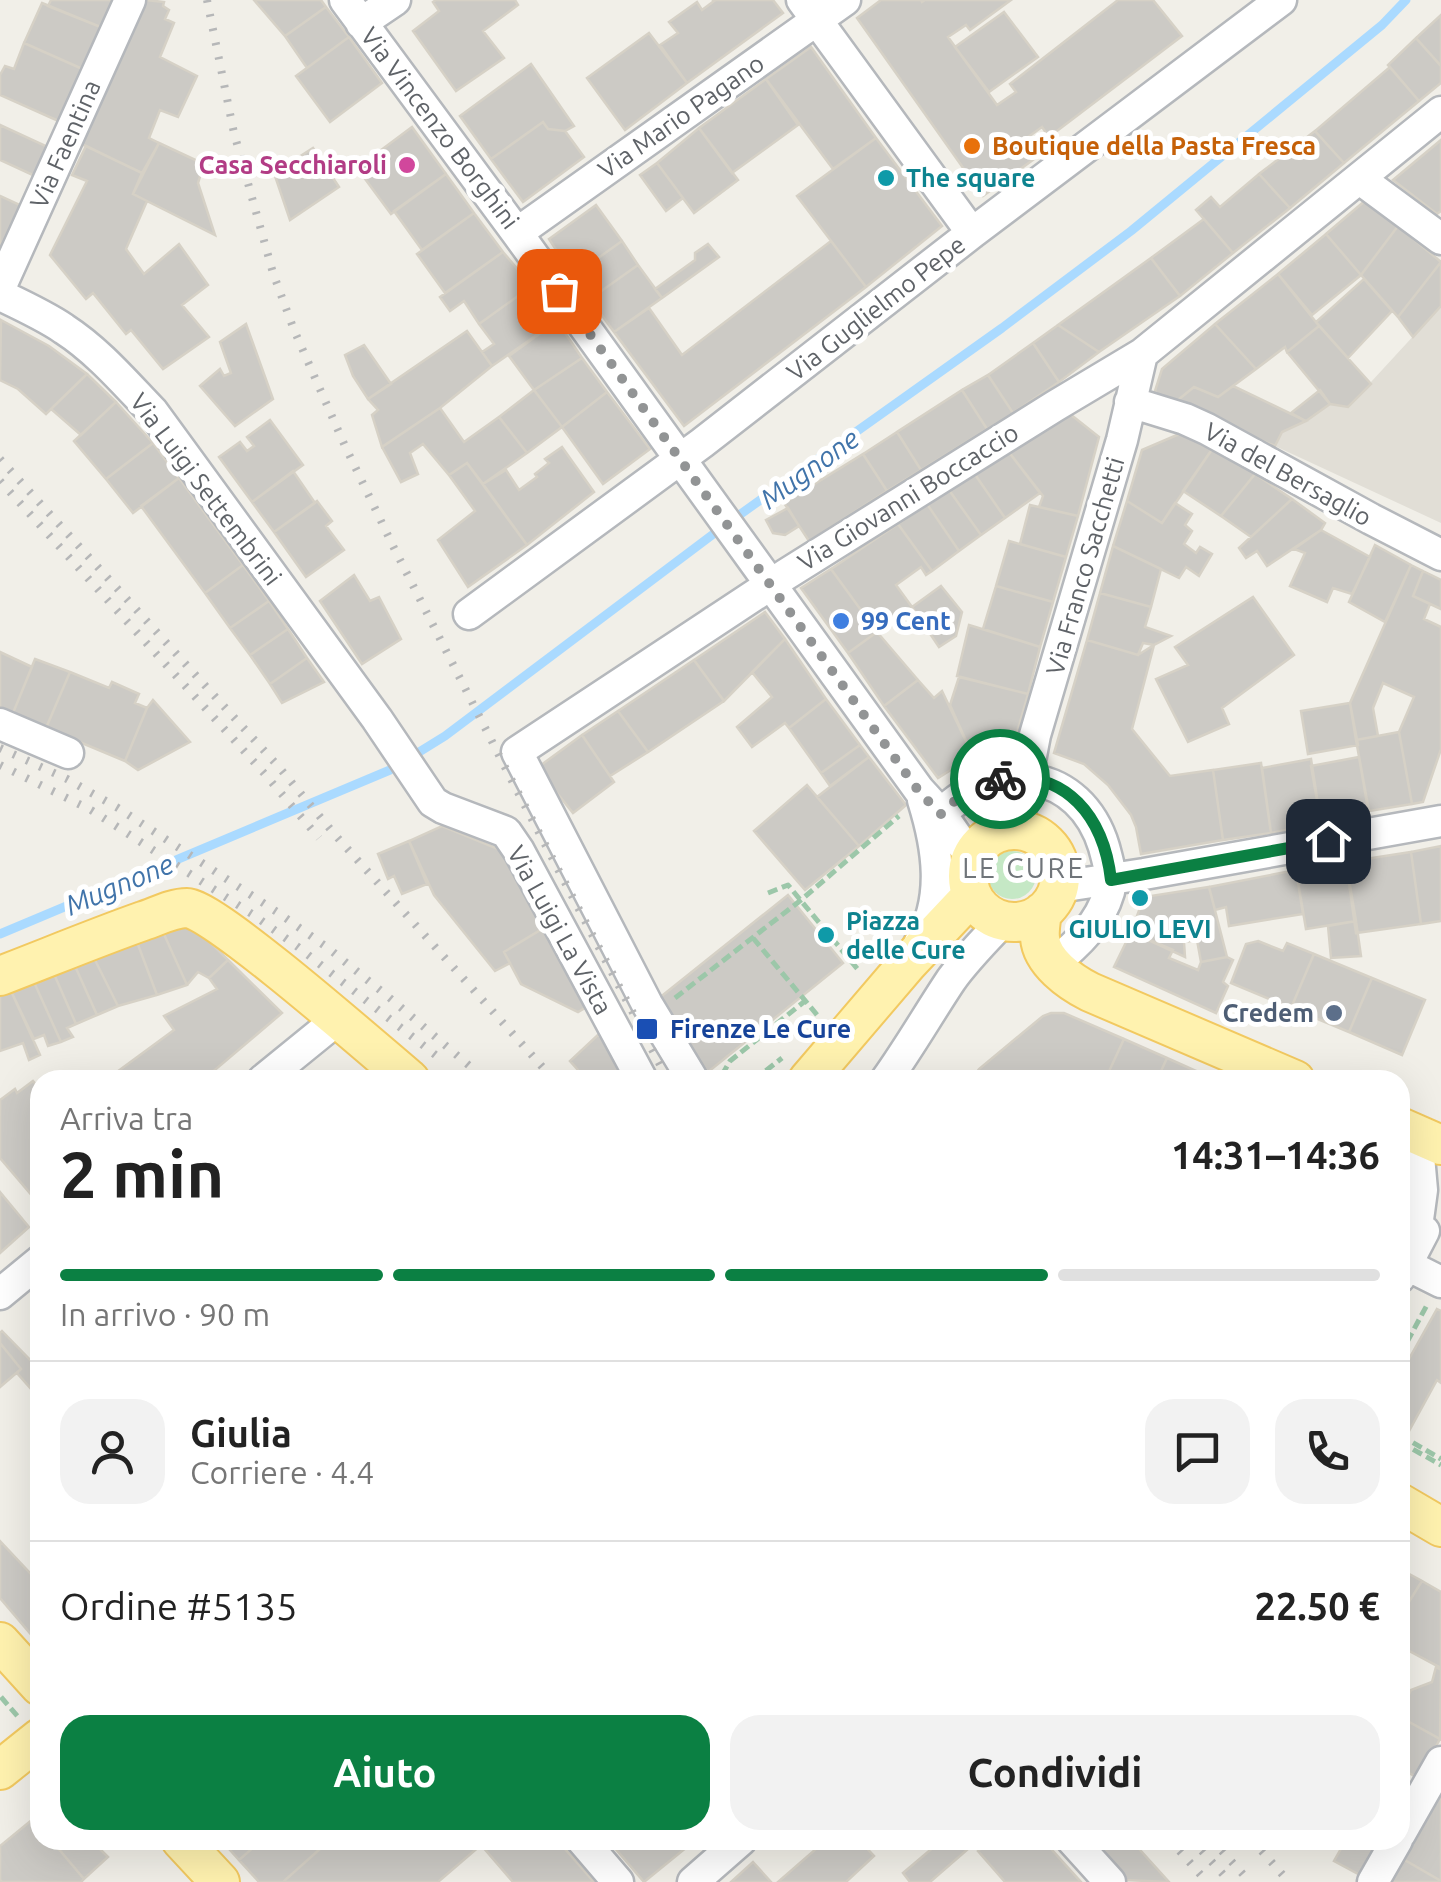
<!DOCTYPE html>
<html lang="it">
<head>
<meta charset="utf-8">
<style>
	:root { --surface:#fff; --page:#f2f2f2; --text:#222; --muted:#767676; --line:#e0e0e0; --accent:#0b8043 }
	body { margin:0; font-family:Ubuntu,sans-serif; background:var(--page); color:var(--text); height:100vh; display:flex; flex-direction:column; font-size:38px; white-space:nowrap }
	* { box-sizing:border-box; margin:0 }
	p { font-size:32px; color:var(--muted) }
	.icon { flex:none; width:55px; height:55px; fill:none; stroke:currentColor; stroke-width:2; stroke-linecap:round; stroke-linejoin:round }
	.map { position:relative; flex:1; overflow:hidden }
	.sheet { position:absolute; left:30px; top:1070px; width:1380px; height:780px; display:flex; flex-direction:column; background:var(--surface); border-radius:30px; box-shadow:0 10px 40px #0002 }
	.sheet>* { flex:none }
	.pin { position:absolute; display:grid; place-items:center; width:85px; height:85px; color:#fff; margin:-42px; border-radius:20px; box-shadow:0 5px 15px #0006 }
	.courier { position:absolute; display:grid; place-items:center; width:100px; height:100px; margin:-50px; border:8px solid #0b8043; border-radius:50%; background:#fff; color:#222; box-shadow:0 2px 12px #0007 }
	.summary em { font-style:normal; font-weight:700 }
	.summary div { display:flex; flex-direction:column-reverse }
	.summary { display:flex; align-items:center; justify-content:space-between; height:170px; padding:0 30px }
	h1 { font-size:65px; font-weight:700; line-height:75px }
	.bar { display:grid; grid-template-columns:repeat(4,1fr); gap:15px 10px; align-content:center; height:120px; padding:0 30px }
	.bar i { height:12px; border-radius:8px; background:var(--line) }
	.bar .current { background:var(--accent) }
	.bar p { grid-column:span 4 }
	.line { display:flex; align-items:center; gap:25px; padding:0 30px; border-top:2px solid var(--line) }
	.line div { flex:1 }
	.round { display:grid; place-items:center; flex:none; width:105px; height:105px; border-radius:30px; background:var(--page) }
	.cta { display:flex; gap:20px; margin-top:auto; padding:20px 30px }
	.cta a { flex:1; height:115px; border-radius:30px; background:var(--accent); color:#fff; font-size:40px; font-weight:700; line-height:115px; text-align:center }
	.cta a+a { background:var(--page); color:var(--text) }
	.map>svg:first-child { display:block }
</style>
</head>
<body>
<div class="map">
<svg width="1441" height="1882" viewBox="0 0 1441 1882">
	<rect width="100%" height="100%" fill="#f1efe8"/>
	<path fill="#e1ded6" d="M1441,306v217l-166,-77 7,-14 24,-11 24,-17 18,3z"/>
	<path fill="#c5e8c5" d="M988 875a24 24 0 1 1 48 0a24 24 0 1 1-48 0Z"/>
	<g fill="none" stroke-linecap="round" stroke-linejoin="round">
		<path stroke="#aadaff" stroke-width="9" d="M0,934l390,-164 55,-34 283,-213 274,-195 129,-97 251,-206 24,-25"/>
	</g>
	<path fill="#cccac5" stroke="#d6d1c6" stroke-width="2.5" d="M51,0h61l-9,28 -55,-22z
		M146,0l18,2 -1,4 6,4 -4,9 9,4 -14,34 37,19 -19,41 -18,-7 -11,28 10,5 -17,30 -65,-31z
		M254,0h67l5,7 -41,29z
		M436,0h79l3,5 -35,26 21,27 -48,33 -43,-60 26,-20 -6,-9z
		M713,0h60l10,13 -96,70 -27,-38 18,-12 -9,-11 28,-20 5,8 12,-9z
		M881,0h40l1,2 3,-2h86l-41,30 -4,-5 -18,12 49,68 19,-13 -6,-8 108,-84h35l29,36 -133,101 -7,-10 -18,13 13,17 -54,39 -126,-178z
		M42,3l61,25 -16,43 -63,-28z
		M326,7l23,30 -42,31 -22,-32z
		M1004,12l34,45 -49,35 -34,-45z
		M1441,15v51l-25,-28z
		M649,33l38,50 -62,47 -38,-52z
		M349,37l33,46 -52,39 -34,-46z
		M1416,38l25,28v17l-22,18 -31,-36z
		M24,43l63,28 -24,52 -63,-28v-20l5,-9 9,3z
		M811,47l65,91 -43,31 -67,-90z
		M531,64l43,62 -9,5 -17,-2 -5,-7 -52,37 -31,-43z
		M1390,67l29,34 -75,62 -29,-32z
		M766,79l32,46 -66,48 -33,-45z
		M543,122l5,7 17,2 19,26 -61,45 -32,-43z
		M0,125l48,22 -13,29 -35,-16z
		M412,127l34,47 -55,40 -34,-46z
		M699,128l39,52 -44,33 -37,-50z
		M1315,131l29,32 -54,45 -31,-34z
		M876,138l66,88 -76,61 -69,-91z
		M1441,140v71l-4,3 -44,-34z
		M159,143l45,21 -6,19 17,52 -82,-41z
		M86,146l56,27 -9,21 14,7 -21,48 18,25 35,-30 29,41 -26,20 27,32 -46,32 -32,-39 -5,4 -33,-41 -7,6 -36,-44 37,-74 -15,-6z
		M313,148l26,39 -49,33 -16,-47z
		M657,163l26,35 -17,13 -26,-36z
		M446,174l28,39 -52,37 -28,-39z
		M1259,174l31,34 -57,45 -37,-43 15,-13 9,10z
		M0,196l20,9 -20,43z
		M1366,200l32,26 -37,49 -35,-41z
		M596,205l26,36 -49,35 -24,-37z
		M474,213l29,39 -58,41 -28,-39z
		M1204,219l29,34 -53,43 -29,-38z
		M1398,226l43,36 -43,55 -37,-42z
		M1326,234l35,41 -49,40 -34,-41z
		M622,241l16,24 -48,34 -17,-23z
		M831,241l35,46 -182,139 -70,-94 35,-24 33,47z
		M708,244l11,13 -57,41 -7,-9 40,-29v-7z
		M503,252l29,34 -53,38 -15,-23 -14,10 -10,-14z
		M1151,258l29,38 -81,56 -41,-27z
		M1441,262v44l-28,31 -15,-20z
		M638,265l24,33 -48,34 -24,-33z
		M1278,274l41,52 -32,26 -2,-5 -29,22 -41,-45z
		M1364,279l28,32 -44,47 -32,-36z
		M532,286l25,35 -65,45 -10,-14 12,-8 -15,-20z
		M1,320l48,26 38,28 -41,40 -28,-25 -18,-9z
		M557,321l25,37 -48,32 -25,-34z
		M246,324l27,75 -38,27 -35,-40 20,-17 4,7 7,-3 -11,-31z
		M1215,324l41,45 -38,28 -24,-10 -21,17 -12,-5 -6,-8 7,-22z
		M1058,325l41,27 -40,30 -26,-39z
		M1319,326l52,58 -23,23 -18,-3 -43,-52z
		M467,331l25,35 -52,42 -58,39 -10,-32 6,-5 -10,-11z
		M1033,343l26,39 -46,31 -25,-38z
		M364,345l27,39 -23,15 -15,-23 -8,-21z
		M582,358l25,34 -45,35 -28,-37z
		M87,374l29,28 -35,33 -30,-26z
		M988,375l25,38 -26,16 -25,-39z
		M1233,386l73,35 -24,11 -7,14 -102,-42 21,-17 24,10z
		M534,390l28,37 -35,26 -28,-36z
		M962,390l25,39 -66,41 -24,-38z
		M1320,390l10,14 -24,17 -15,-8z
		M607,392l43,57 -47,35 -41,-57z
		M116,402l37,41 -47,36 -32,-38z
		M440,408l24,34 35,-25 28,36 -44,31 -16,-21 -18,12 -26,-31 -13,9 8,21 -17,8 -19,-35z
		M1070,414l29,23 -21,79 -39,-9 4,-11 -35,-45z
		M270,420l33,45 -51,37 -33,-45 21,-15 7,9 7,-5 -7,-9z
		M1191,429l24,16 -53,78 -35,-22 15,-51z
		M897,432l24,38 -34,21 -24,-37z
		M153,443l26,35 -46,35 -27,-34z
		M1215,445l40,29 -34,42 -38,-25z
		M562,447l32,45 -67,53 -44,-61 23,-14 13,20 18,-13 -2,-3 14,-11 -4,-4z
		M1008,451l32,42 -35,25 -31,-45z
		M863,454l24,37 -78,50 -25,-38z
		M467,463l60,82 -59,42 -30,-47 37,-29 -26,-36z
		M293,471l22,32 -41,29 -22,-30z
		M974,473l31,45 -24,17 -32,-45z
		M1255,474l37,25 -41,38 -30,-21z
		M179,478l64,87 -38,28 -64,-87z
		M949,490l32,45 -22,16 -32,-47z
		M1292,499l33,24 -4,7 -54,36 -10,-15 -11,7 -7,-10z
		M317,501l15,20 -6,5 18,24 -38,27 -32,-45z
		M1127,501l35,22 13,-20 17,11 -7,11 7,6 -8,13 12,9 4,-6 12,7 -13,22 -13,-9 -7,11 -66,-32z
		M927,504l32,47 -27,20 -34,-47z
		M1030,505l48,11 -12,41 -46,-13z
		M788,508l11,18 -14,9 -12,-2 -7,-13z
		M898,524l34,47 -6,4 -5,-8 -25,18 16,22 -35,25 -46,-63z
		M1321,530l49,27 -18,37 -19,-6 -6,14 -37,-16 15,-33 -11,-4z
		M1009,541l57,16 -13,45 -57,-16z
		M1375,545l36,20 -26,57 -36,-20z
		M1113,546l48,23 -10,38 -51,-14z
		M243,565l26,36 -39,27 -25,-35z
		M1411,565l12,6 -10,25 17,8 -6,15 17,8v122l-18,53 -11,2 -13,-72 15,-35 -31,-14 -10,25 5,28 -22,4 -6,-37z
		M831,569l46,63 -29,21 -47,-65z
		M1423,571l18,9v29l-28,-13z
		M354,575l16,26 9,-4 22,42 -39,25 -42,-63z
		M941,586l21,26 -6,24 -17,11 -27,-40z
		M996,586l57,16 -13,45 -57,-18z
		M1100,593l51,14 -6,20 26,9 -17,9 -11,-2 -5,12 -51,-15z
		M1253,597l41,58 -72,53 7,16 -41,18 -32,-63 32,-14 -13,-18z
		M269,601l19,28 -38,26 -20,-27z
		M765,612l20,27 -61,62 -30,-41z
		M969,625l71,22 -12,47 -71,-18z
		M288,629l19,29 -37,26 -20,-29z
		M877,632l41,48 -34,26 -36,-53z
		M785,639l41,60 -37,29 -4,-5 -33,24 -15,-20 35,-30 -20,-25z
		M1087,640l51,15 16,-10 -22,84 38,47 43,-6 10,70 -82,14 -5,-27 -5,-12 -23,-30 -24,-21 -30,-11z
		M0,652l32,15 -19,46 -13,-6z
		M307,658l17,24 -42,21 -12,-19z
		M35,659l35,13 -24,56 -33,-15z
		M694,660l30,41 -76,51 -30,-41z
		M70,672l39,16 3,-6 27,12 -4,9 12,5 -22,53 -79,-33z
		M959,677l69,17 -16,56 -39,6 -23,-51z
		M918,680l16,18 8,-7 31,65 -35,22 -54,-72z
		M826,699l34,46 -39,28 -32,-45z
		M153,700l37,42 -52,28 -13,-9 22,-53z
		M1350,703l8,42 -50,9 -7,-43z
		M618,711l30,41 -38,24 -28,-41z
		M1399,732l13,72 -43,7 -13,-71z
		M582,735l32,47 -41,31 -36,-45z
		M860,745l9,12 -39,29 -9,-13z
		M869,757l37,48 -47,41 -42,-49z
		M1359,757l10,58 -48,8 -10,-57z
		M1311,759l10,64 -50,10 -9,-65z
		M1261,763l10,70 -48,7 -10,-70z
		M807,785l52,61 -54,44 -51,-59z
		M442,826l66,27 39,73 -43,26 6,11 -15,8 -61,-76 -25,-54z
		M409,841l18,43 -25,10 -8,-18 -6,3 -10,-25z
		M1441,846v75l-20,3 -10,-72z
		M1411,852l10,72 -65,9 -10,-71z
		M1346,862l10,59 -50,8 -10,-59z
		M1296,870l7,44 -74,12 -3,-19 -11,3 -6,-23z
		M1209,887l18,70 -26,5 -4,-22 -13,2 1,15 -54,-25 13,-35z
		M788,895l55,68 -135,109 -55,-69z
		M1356,921l5,35 -30,2 -3,-32z
		M190,922l38,38 -19,18 -11,-6 -11,13 -24,-53z
		M547,926l43,79 -12,7 -57,-28 -17,-32z
		M163,932l24,53 -30,10 -20,-53z
		M1131,932l42,18 -4,8 29,12 3,-8 26,-5 6,3 -10,22 5,4 -12,27 -102,-46z
		M1258,941l25,10 4,-8 27,11 -23,54 -60,-25 15,-39z
		M137,942l20,53 -39,11 -24,-48z
		M1314,954l58,24 -23,54 -58,-24z
		M94,958l24,48 -21,9 -22,-49z
		M228,960l54,53 -79,67h-97l68,-50 -10,-14 53,-27 -8,-11z
		M75,966l22,49 -21,9 -22,-50z
		M54,974l22,50 -9,4 6,9 -12,5 -27,-60z
		M1372,978l53,22 -23,55 -53,-23z
		M34,982l27,60 -13,4 -4,-11 -10,4 -23,-48z
		M11,991l29,64 -11,5 -6,-17 -23,8v-56z
		M1051,1013h13l60,26 -19,41h-134l8,-11 64,-53z
		M599,1034l22,34 6,12h-40l-17,-19z
		M1124,1039l43,19 -10,22h-52z
		M1167,1058l49,22h-59z
		M33,1081l7,8v116l-40,-47v-58l15,-11 2,4z
		M0,1192l29,35 -29,26z
		M1437,1309l4,2v72l-4,-3 -28,51 -9,-5v-51z
		M2,1331l38,39 -1,28 -22,-25 4,-4 -21,-26v-10z
		M0,1343l21,26 -21,18z
		M0,1541l31,33 9,-7v78l-40,-47z
		M1400,1569l22,12 -22,35z
		M1422,1581l19,11v76l-41,-22v-30z
		M1436,1667l5,3 -1,69 -38,-21 3,-5 -4,-2 10,-21 21,-8z
		M1402,1718l38,21 -22,39 -18,-10v-46z
		M1441,1792v89l-38,-22z
		M33,1819l7,8v13h11l33,39 -3,3h-79l-2,-2v-34z
		M67,1840h43l-10,9 8,8 -24,22 -26,-31z
		M221,1840h41l-23,20z
		M262,1840h68l-47,42h-24l-20,-22z
		M330,1840h227l37,42h-81l-32,-37 -43,37h-155z
		M608,1840h81l3,3 -48,39z
		M808,1840h51l15,16 -28,26h-68l38,-33z
		M942,1840h21l4,10 -37,32h-20l-7,-9z
		M990,1840h53l38,42h-76l-27,-31z
		M1090,1840h41l38,42 -44,-2z
		M1346,1840l34,1 -18,35 -28,-15z
		M1403,1859l38,22v1h-52z
		M753,1862l18,20h-40z"/>
	<g fill="none" stroke-linecap="round" stroke-linejoin="round">
		<g stroke="#b5b8bc" stroke-width="35">
			<path id="minor" d="M345,0l172,233 402,557 22,24 30,43
				M802,0l170,233
				M361,23l34,-23
				M1360,179l81,60
				M517,233l328,-233
				M0,288l130,-288
				M0,295c21,10 45,21 64,34 34,22 61,54 89,83l224,307 56,83 10,6 63,24 13,19 123,229
				M1130,402l55,17 22,10 164,90 70,36
				M469,614l233,-171 270,-210 309,-233
				M0,724l68,29
				M941,814c55,-56 139,-46 163,33 4,15 9,30 5,45 -9,31 -31,52 -56,72
				M1017,829l18,-94 87,-295 20,-86
				M1059,887l85,-13 297,-53
				M919,944c27,-45 19,-96 4,-144
				M263,1080l75,-61
				M693,1080l-46,-76 -130,-252 268,-177 270,-169 87,-52 299,-242
				M886,1080c23,-32 43,-67 65,-100 15,-21 34,-40 52,-59
				M1414,1249l8,-59 -5,-56
				M1407,1265l34,17
				M1400,1277l24,-46
				M0,1294l40,-33
				M1400,1834l41,-72
				M582,1840l36,42
				M1072,1840l38,42
				M693,1882l48,-42
				M1373,1882l24,-42"/>
		</g>
		<g stroke="#f2c960" stroke-width="42">
			<path id="major" d="M968 876a46 46 0 1 1 92 0a46 46 0 1 1-92 0Z
				M1042,912c-1,8 -3,18 -2,26 2,24 30,44 50,54l205,88
				M0,976c47,-18 95,-38 143,-55 13,-4 29,-13 44,-13 26,0 192,146 223,172
				M808,1080l100,-117 64,-68
				M1400,1127l41,18
				M1400,1503l41,24
				M0,1642l40,44
				M0,1770l40,-32
				M181,1840l39,42"/>
		</g>
		<path stroke="#9cc7a9" stroke-width="5" stroke-dasharray="10 5" stroke-linecap="butt" d="M768,893l20,-8 72,87
			M753,938l65,78
			M675,998l126,-98 98,-84
			M722,1075l8,-14 75,-60
			M754,1080l28,-22
			M1400,1355l27,-50
			M1400,1435l41,24
			M1400,1442l41,23
			M1,1697l18,21"/>
		<use href="#minor" stroke="#fff" stroke-width="30"/>
		<use href="#major" stroke="#fff2af" stroke-width="38"/>
		<path stroke="#b6b7b8" stroke-width="8" stroke-dasharray="2.5 12" stroke-linecap="butt" d="M207,0l27,133 39,140 21,57 51,116 49,102 116,229 158,303
			M0,459l278,307 58,70 218,244
			M0,481l263,291 56,66
			M0,748l67,31 51,29 159,104 51,36 63,51 95,81
			M0,765l91,45 161,104 46,33 140,110
			M1170,1840l37,42
			M1192,1840l38,42
			M1212,1840l38,42
			M1252,1840l37,42"/>
	</g>
	<g fill="none" stroke-linecap="round" stroke-linejoin="round">
		<path stroke="#929495" stroke-width="10" stroke-dasharray="0 18" d="M559,291l361,502 21,21c16,-18 36,-28 59,-35"/>
		<path stroke="#0b8043" stroke-width="12" d="M1000,779c67,-10 104,39 111,101l217,-39"/>
	</g>
	<circle fill="#e8710a" stroke="#fff" stroke-width="4" cx="972" cy="146" r="10"/>
	<circle fill="#d1479c" stroke="#fff" stroke-width="4" cx="407" cy="165" r="10"/>
	<g fill="#0f9aa8" stroke="#fff" stroke-width="4">
		<circle cx="886" cy="178" r="10"/>
		<circle cx="1140" cy="898" r="10"/>
		<circle cx="826" cy="935" r="10"/>
	</g>
	<circle fill="#3f7fe0" stroke="#fff" stroke-width="4" cx="841" cy="621" r="10"/>
	<circle fill="#5c6f8a" stroke="#fff" stroke-width="4" cx="1334" cy="1013" r="10"/>
	<rect fill="#1a4fb4" stroke="#fff" stroke-width="4" x="635" y="1017" width="24" height="24" rx="5"/>
	<g text-anchor="middle" dominant-baseline="central" stroke-width="10" stroke-linejoin="round" paint-order="stroke">
		<g font-size="25" fill="#5f6368" stroke="#fff">
			<text transform="translate(681 116) rotate(-35)">Via Mario Pagano</text>
			<text transform="translate(440 128) rotate(53)">Via Vincenzo Borghini</text>
			<text transform="translate(65 144) rotate(-66)">Via Faentina</text>
			<text transform="translate(876 308) rotate(-38)">Via Guglielmo Pepe</text>
			<text transform="translate(1288 474) rotate(29)">Via del Bersaglio</text>
			<text transform="translate(206 489) rotate(53)">Via Luigi Settembrini</text>
			<text transform="translate(908 497) rotate(-32)">Via Giovanni Boccaccio</text>
			<text transform="translate(1085 566) rotate(-74)">Via Franco Sacchetti</text>
			<text transform="translate(560 930) rotate(61)">Via Luigi La Vista</text>
		</g>
		<g font-size="25" font-weight="bold" fill="#c56008" stroke="#fff" text-anchor="start">
			<text x="992" y="146">Boutique della Pasta Fresca</text>
		</g>
		<g font-size="25" font-weight="bold" fill="#b23c85" stroke="#fff" text-anchor="end">
			<text x="387" y="165">Casa Secchiaroli</text>
		</g>
		<g font-size="25" font-weight="bold" fill="#0d838f" stroke="#fff" text-anchor="start">
			<text x="906" y="178">The square</text>
			<text x="846" y="921">Piazza<tspan x="846" dy="29">delle Cure</tspan></text>
			<text x="1140" y="929" text-anchor="middle">GIULIO LEVI</text>
		</g>
		<g font-size="25" font-weight="bold" fill="#366cbe" stroke="#fff" text-anchor="start">
			<text x="861" y="621">99 Cent</text>
		</g>
		<g font-size="25" font-weight="bold" fill="#4e5e75" stroke="#fff" text-anchor="end">
			<text x="1314" y="1013">Credem</text>
		</g>
		<g font-size="25" font-weight="bold" fill="#164399" stroke="#fff" text-anchor="start">
			<text x="670" y="1029">Firenze Le Cure</text>
		</g>
		<g font-size="28" font-style="italic" fill="#4174aa" stroke="#fff">
			<text transform="translate(809 468) rotate(-36)">Mugnone</text>
			<text transform="translate(119 884) rotate(-23)">Mugnone</text>
		</g>
		<g font-size="28" letter-spacing="2.5" fill="#70757a" stroke="#fff">
			<text x="1024" y="867">LE CURE</text>
		</g>
	</g>
</svg>
<div class="pin" style="left:559px;top:291px;background:#ea580c"><svg class="icon" aria-label="bag" viewBox="0 0 24 24"><path d="M5 8h14l-1 12H6zM9 8a3 3 0 0 1 6 0"/></svg></div>
<div class="pin" style="left:1328px;top:841px;background:#1f2937"><svg class="icon" aria-label="home" viewBox="0 0 24 24"><path d="M3 11l9-7 9 7M6 9v11h12V9"/></svg></div>
<div class="courier" style="left:1000px;top:779px"><svg class="icon" aria-label="bike" viewBox="0 0 24 24"><circle cx="6" cy="16" r="4"/><circle cx="18" cy="16" r="4"/><path d="M6 16l4-8h5l3 8M10 8l3 8H6M13 5h3"/></svg></div>
<section class="sheet">
<div class="summary"><div><h1>2 min</h1><p>Arriva tra</p></div><em>14:31–14:36</em></div>
<div class="bar"><i class="current"></i><i class="current"></i><i class="current"></i><i></i><p>In arrivo · 90 m</p></div>
<div class="line" style="height:180px"><a class="round"><svg class="icon" aria-label="person" viewBox="0 0 24 24"><circle cx="12" cy="8" r="4"/><path d="M4 21q1-7 8-7t8 7"/></svg></a><div><b>Giulia</b><p>Corriere · 4.4</p></div><a class="round"><svg class="icon" aria-label="chat" viewBox="0 0 24 24"><path d="M4 5h16v11H9l-5 4z"/></svg></a><a class="round"><svg class="icon" aria-label="phone" viewBox="0 0 24 24"><path d="M5 4h4l2 5-3 2q2 4 5 5l2-3 5 2v4C11 20 4 13 5 4z"/></svg></a></div>
<div class="line" style="height:130px"><div>Ordine #5135</div><b>22.50 €</b></div>
<div class="cta"><a>Aiuto</a><a>Condividi</a></div>
</section>
</div>
</body>
</html>
